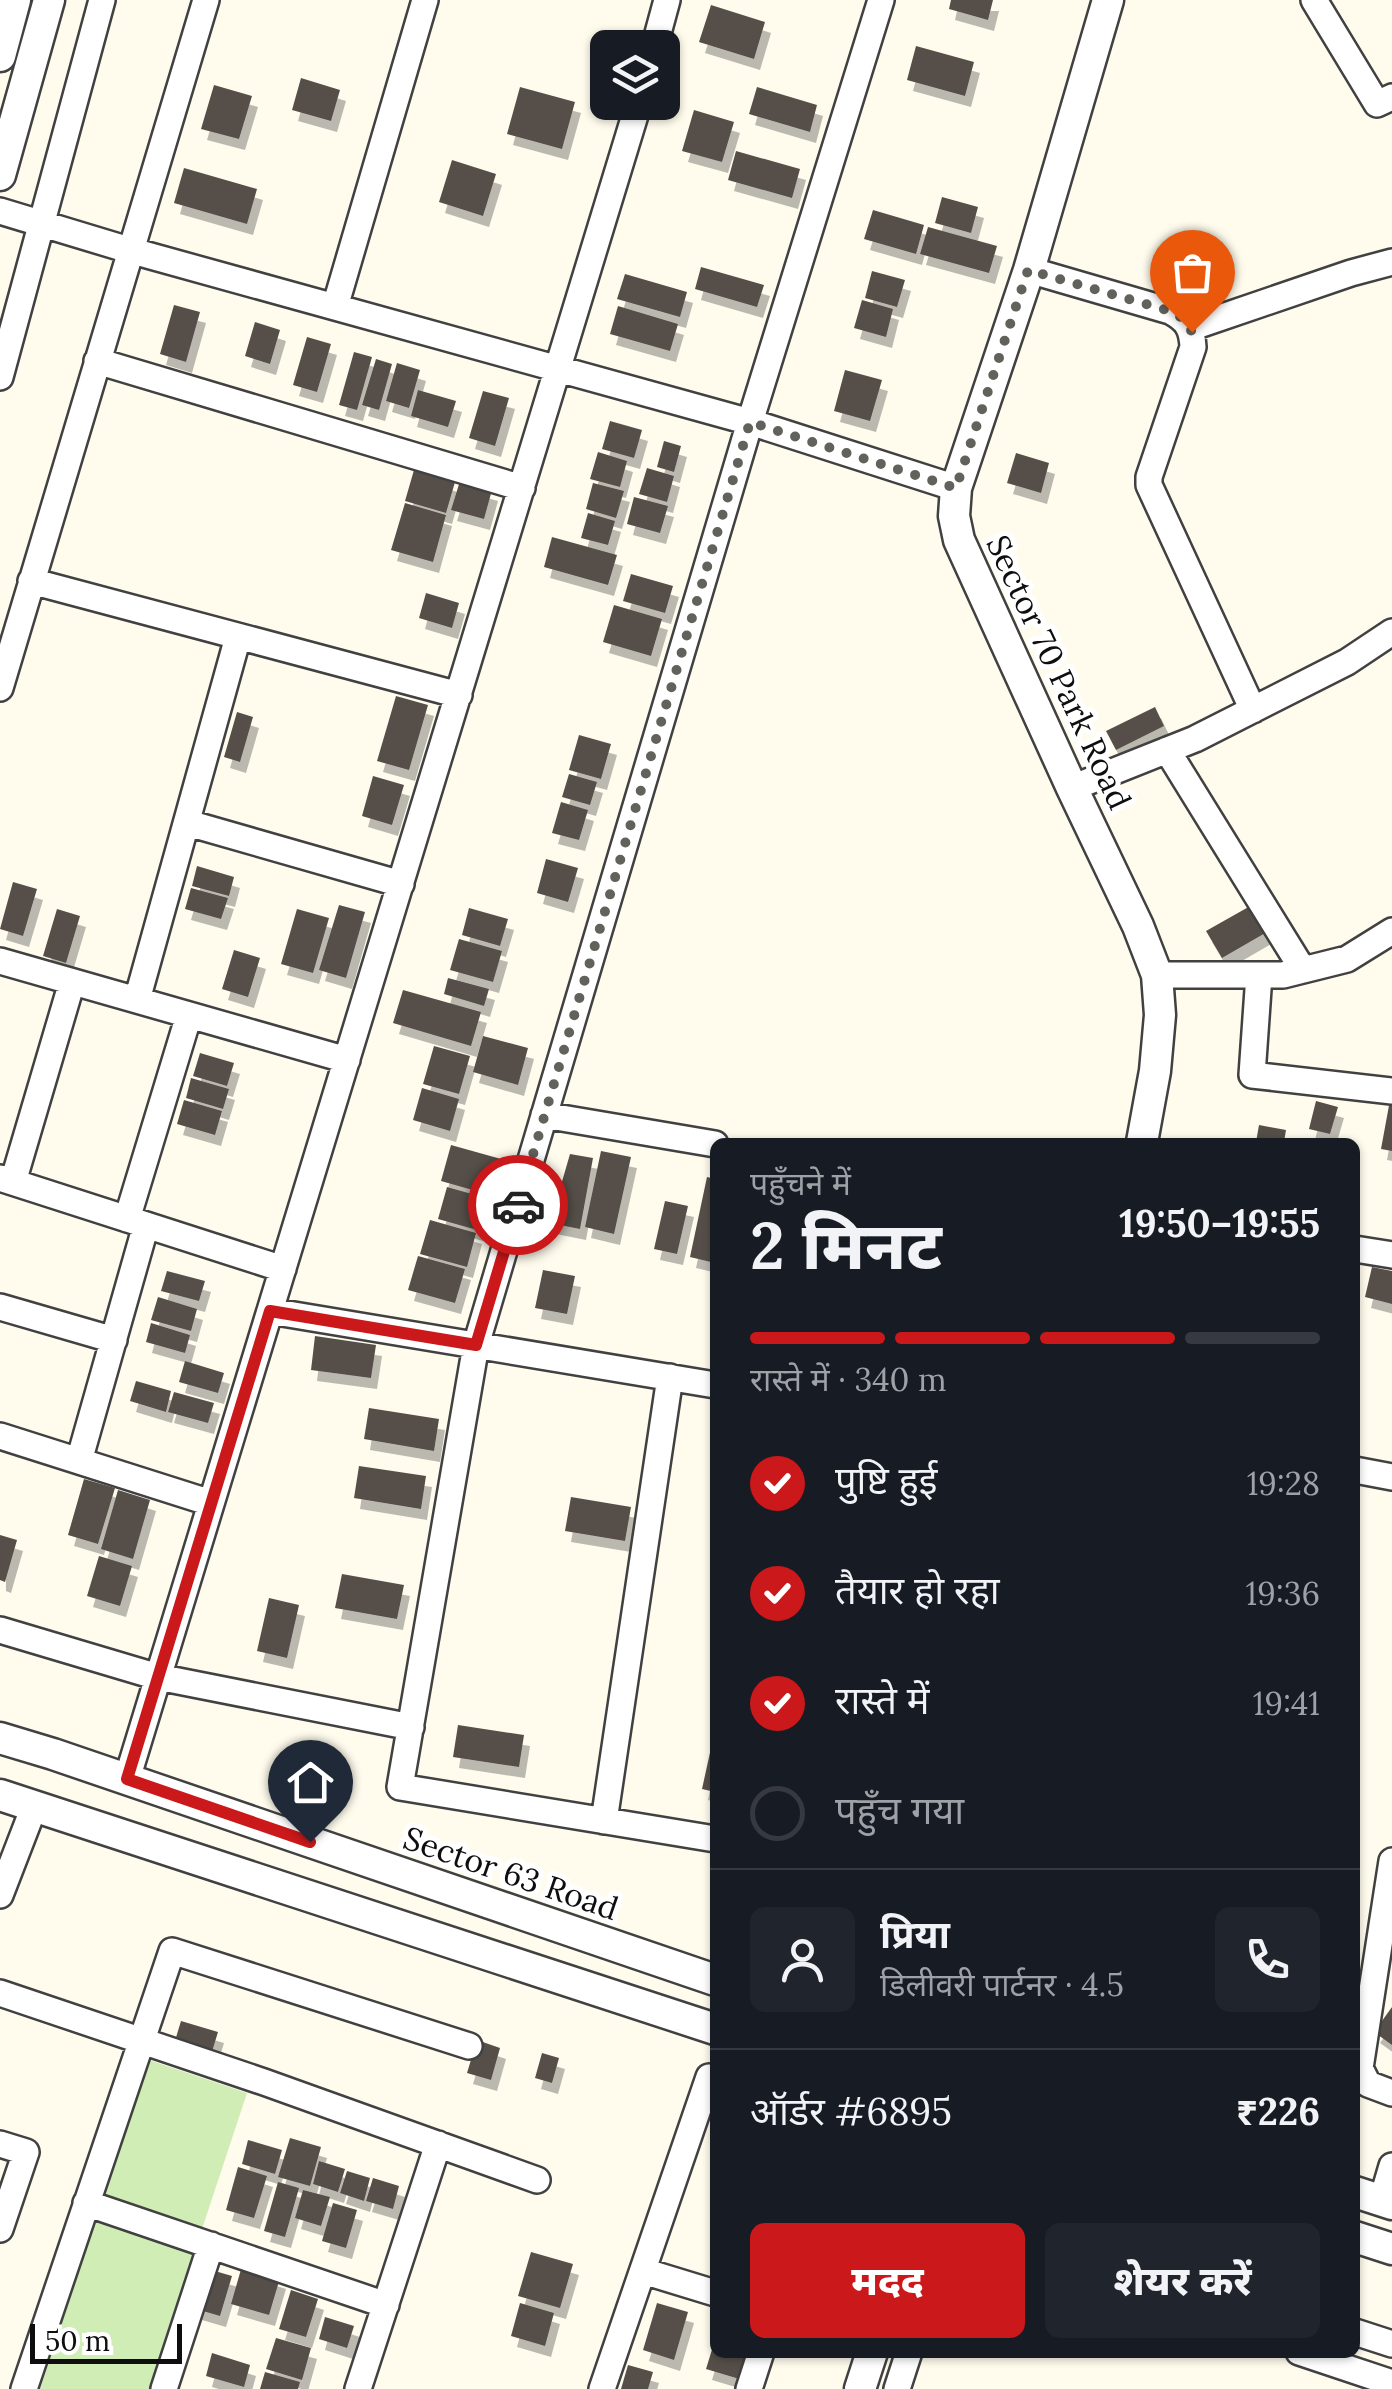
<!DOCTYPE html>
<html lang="hi">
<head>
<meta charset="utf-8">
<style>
	:root { --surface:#171b24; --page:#20242c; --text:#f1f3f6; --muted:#9ea1a6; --line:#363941; --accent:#cb181a }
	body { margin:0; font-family:Lora,"Noto Sans Devanagari",serif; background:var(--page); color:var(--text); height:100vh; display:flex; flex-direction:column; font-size:38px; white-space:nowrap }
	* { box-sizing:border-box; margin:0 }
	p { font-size:32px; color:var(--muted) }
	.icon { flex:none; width:55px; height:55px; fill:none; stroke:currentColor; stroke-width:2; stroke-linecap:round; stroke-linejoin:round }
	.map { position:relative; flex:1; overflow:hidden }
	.side { position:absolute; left:710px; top:1138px; width:650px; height:1220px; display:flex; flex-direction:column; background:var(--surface); border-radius:15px; box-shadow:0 2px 8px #0004 }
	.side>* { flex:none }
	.buttons { position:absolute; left:590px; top:30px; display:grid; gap:20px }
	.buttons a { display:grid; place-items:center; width:90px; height:90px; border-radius:15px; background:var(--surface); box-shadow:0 2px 8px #0004; font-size:50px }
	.scale { position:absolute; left:30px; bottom:25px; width:152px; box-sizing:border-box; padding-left:10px; border:5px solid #0e0e0e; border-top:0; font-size:28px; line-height:35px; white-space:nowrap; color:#0e0e0e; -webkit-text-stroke:8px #fff; paint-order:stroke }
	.pin { position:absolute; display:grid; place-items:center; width:85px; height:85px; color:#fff; margin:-102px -42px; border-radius:50% 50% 50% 0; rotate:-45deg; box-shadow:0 0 10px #0007 }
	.pin .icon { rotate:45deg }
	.courier { position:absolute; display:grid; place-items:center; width:100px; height:100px; margin:-50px; border:8px solid #cb181a; border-radius:50%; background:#fff; color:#222; box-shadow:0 2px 12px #0007 }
	.headline em { font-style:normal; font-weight:800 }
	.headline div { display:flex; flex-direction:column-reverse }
	.headline { display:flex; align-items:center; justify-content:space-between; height:170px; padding:0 40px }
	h1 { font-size:65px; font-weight:800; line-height:75px }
	.bar { display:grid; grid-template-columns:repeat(4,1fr); gap:15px 10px; align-content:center; height:120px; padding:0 40px }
	.bar i { height:12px; border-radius:8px; background:var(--line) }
	.bar .selected { background:var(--accent) }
	.bar p { grid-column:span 4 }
	.line { display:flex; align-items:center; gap:25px; padding:0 40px; border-top:2px solid var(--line) }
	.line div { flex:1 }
	.round { display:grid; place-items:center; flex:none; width:105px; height:105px; border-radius:15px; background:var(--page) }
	ol { padding:0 40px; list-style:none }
	li { display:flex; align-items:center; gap:30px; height:110px }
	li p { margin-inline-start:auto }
	li .icon { padding:10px; border-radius:50%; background:var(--accent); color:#fff; stroke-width:4 }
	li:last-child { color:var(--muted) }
	li i { width:55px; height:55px; border:5px solid var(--line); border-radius:50% }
	.button { display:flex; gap:20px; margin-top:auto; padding:20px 40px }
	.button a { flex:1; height:115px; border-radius:15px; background:var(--accent); color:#fff; font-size:40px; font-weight:800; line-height:115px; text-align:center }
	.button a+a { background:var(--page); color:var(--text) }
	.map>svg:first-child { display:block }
</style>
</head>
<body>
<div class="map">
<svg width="1392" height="2389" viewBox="0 0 1392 2389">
	<defs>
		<filter id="shadow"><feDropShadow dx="6" dy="11" stdDeviation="0" flood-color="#0004"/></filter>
	</defs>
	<rect width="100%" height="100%" fill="#fffcee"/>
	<path fill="#cfedb4" d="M149,2060l98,33 -98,296h-109z"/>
	<path fill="#574f49" filter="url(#shadow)" d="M951,0h42l-5,20 -39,-11z
		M711,5l54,17 -11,37 -55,-17z
		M916,46l58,16 -9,34 -58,-16z
		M301,78l39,12 -9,31 -39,-11z
		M214,85l38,11 -13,43 -38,-10z
		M520,87l55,15 -13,47 -55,-15z
		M757,87l60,18 -7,27 -61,-18z
		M694,110l40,12 -12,40 -40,-11z
		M736,151l64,18 -8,29 -64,-18z
		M452,160l44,14 -13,42 -44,-14z
		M184,168l73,21 -10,35 -73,-21z
		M942,197l36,10 -7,26 -36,-10z
		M873,210l51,15 -8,29 -52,-15z
		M928,227l69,19 -8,27 -69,-19z
		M701,267l63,18 -7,22 -62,-18z
		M872,271l33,9 -8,27 -32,-9z
		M625,274l62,18 -7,25 -63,-18z
		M862,300l31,9 -7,28 -32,-9z
		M174,305l26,7 -14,50 -26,-8z
		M618,306l60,18 -8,27 -60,-17z
		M255,322l25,8 -10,34 -25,-8z
		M307,337l24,7 -14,48 -24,-7z
		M354,352l18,5 -15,53 -18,-5z
		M376,359l16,5 -13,46 -17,-5z
		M397,363l23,7 -11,38 -23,-7z
		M845,370l37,10 -12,41 -36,-10z
		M418,390l38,11 -8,26 -37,-11z
		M483,391l26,7 -14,48 -26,-8z
		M610,421l32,9 -8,28 -32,-9z
		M664,441l17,5 -7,26 -17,-5z
		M598,452l29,9 -7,26 -30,-8z
		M1016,453l33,10 -8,30 -34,-10z
		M647,468l27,8 -7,26 -28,-8z
		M414,470l41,12 -9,31 -41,-12z
		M460,481l32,9 -8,29 -33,-9z
		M593,483l31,8 -8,27 -30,-9z
		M634,497l34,9 -8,27 -33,-9z
		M405,503l41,12 -13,47 -42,-12z
		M588,513l27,8 -7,24 -27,-7z
		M552,537l65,18 -9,30 -64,-18z
		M631,574l42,12 -8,27 -42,-12z
		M426,593l33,10 -7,25 -33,-10z
		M614,605l48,14 -11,37 -48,-14z
		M396,696l32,9 -19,65 -32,-9z
		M1155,707l9,19 -48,24 -10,-19z
		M237,712l16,5 -13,45 -16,-5z
		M579,735l32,9 -10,35 -32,-9z
		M569,774l28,8 -7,23 -28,-8z
		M373,776l31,9 -12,40 -30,-9z
		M561,802l27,8 -9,30 -27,-7z
		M546,859l32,9 -10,34 -31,-9z
		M197,866l37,11 -5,19 -37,-10z
		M13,882l24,7 -14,47 -23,-7z
		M191,888l37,10 -7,21 -36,-10z
		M339,905l26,7 -19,66 -27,-8z
		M1252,905l15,27 -45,26 -16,-27z
		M469,908l39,11 -8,27 -38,-11z
		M57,909l23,7 -14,47 -23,-7z
		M297,909l32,9 -16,55 -32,-9z
		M459,939l43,12 -9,31 -43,-12z
		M234,950l26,8 -12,39 -26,-8z
		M448,978l41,11 -5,17 -40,-12z
		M403,990l78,22 -10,34 -78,-23z
		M483,1036l45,12 -10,37 -45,-13z
		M434,1046l36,10 -11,38 -36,-10z
		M200,1053l34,10 -7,23 -34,-10z
		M191,1078l38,11 -6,20 -37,-11z
		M422,1088l37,11 -9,32 -37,-11z
		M184,1100l38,11 -7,24 -38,-11z
		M1390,1100h2v51l-11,-2z
		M1316,1101l22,6 -8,27 -21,-5z
		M1259,1125l27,5 -2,12h-28z
		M451,1145l50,14 -11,36 -49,-14z
		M601,1151l30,6 -17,77 -29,-7z
		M570,1154l23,4 -13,71 -30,-6z
		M707,1177l8,2v84l-25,-6z
		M447,1187l39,11 -9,32 -39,-11z
		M665,1201l23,5 -11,48 -23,-5z
		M430,1220l46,13 -9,34 -47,-13z
		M418,1256l47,13 -10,34 -47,-13z
		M1372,1267l20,4v33l-27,-7z
		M543,1270l32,6 -8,38 -32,-6z
		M167,1271l38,10 -6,20 -38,-10z
		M158,1297l39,12 -6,22 -40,-11z
		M151,1323l39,12 -5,18 -39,-11z
		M315,1336l61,9 -5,33 -60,-8z
		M185,1361l39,12 -6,20 -39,-11z
		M136,1381l35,10 -5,21 -36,-11z
		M174,1392l40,11 -6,20 -40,-11z
		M369,1408l70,11 -5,32 -70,-12z
		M359,1466l67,10 -5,33 -67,-11z
		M84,1479l31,9 -17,56 -30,-9z
		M118,1490l32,10 -17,59 -32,-10z
		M571,1497l60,10 -6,34 -60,-10z
		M0,1535l17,5 -12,42 -5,-2z
		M99,1556l33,10 -12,40 -33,-10z
		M342,1574l62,11 -7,34 -62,-11z
		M269,1598l30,7 -12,53 -30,-7z
		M458,1725l66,10 -5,32 -66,-10z
		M711,1748h4v44l-13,-3z
		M1392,2007v38l-18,-13z
		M181,2021l37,11 -7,23 -37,-11z
		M477,2040l23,8 -9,32 -24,-7z
		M542,2053l17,5 -7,25 -17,-5z
		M290,2138l31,9 -11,39 -32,-9z
		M248,2140l34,10 -7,24 -33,-10z
		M319,2161l26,8 -7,23 -25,-8z
		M238,2167l29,9 -13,42 -28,-8z
		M347,2171l23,7 -6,23 -24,-8z
		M373,2178l26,8 -6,23 -27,-8z
		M278,2182l21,6 -14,49 -21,-6z
		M303,2190l27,7 -9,29 -26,-8z
		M333,2203l24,7 -11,38 -24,-7z
		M531,2252l42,12 -13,44 -42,-12z
		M242,2266l38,12 -11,37 -38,-11z
		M208,2269l24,7 -12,40 -24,-7z
		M291,2290l27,9 -12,38 -27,-8z
		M520,2303l34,10 -9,33 -34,-10z
		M657,2303l31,9 -14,48 -31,-10z
		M325,2317l29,9 -7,22 -28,-9z
		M276,2338l35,10 -9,32 -36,-11z
		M714,2343l1,9h40l-9,29 -40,-12z
		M212,2353l38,12 -6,22 -38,-11z
		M628,2365l25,7 -5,17h-27z
		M265,2372l35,10 -2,7h-38z"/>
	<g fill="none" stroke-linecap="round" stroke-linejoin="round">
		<g stroke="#414141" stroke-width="30">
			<path id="minor" d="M1314,0l63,104 15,-7
				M654,48l13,-48
				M0,211l129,39 621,172 206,66
				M1029,270l141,41c17,9 22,17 23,36l-44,130v8l104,225
				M335,307l90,-307
				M1190,328l161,-55 41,-11
				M97,361l425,127
				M0,377l102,-377
				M31,581l428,114
				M0,688l206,-688
				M1167,750l136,220
				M1072,788l123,-49 152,-77 45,-30
				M188,823l213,61
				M0,961l347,99
				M1157,975h126l64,-16 45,-28
				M1259,975l-7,100 140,16
				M137,1000l101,-363
				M544,1115l171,29
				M0,1178l283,91
				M13,1182l59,-200
				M127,1219l62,-204
				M1355,1249l37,6
				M0,1307l114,33
				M270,1311l445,74
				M0,1436l211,67
				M79,1461l67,-236
				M1355,1470l37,7
				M0,1630l158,47 253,50
				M127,1779l512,-1677
				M604,1821l66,-444
				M715,1839l-315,-52 76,-442 274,-923 131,-422
				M1392,1861l-32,207 8,16 24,9
				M0,1895l34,-88
				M0,1993l264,89 273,98
				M0,2144l26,8 -26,77
				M1382,2200l10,-34
				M86,2203l300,102
				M643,2271l72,22
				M1355,2332l37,12
				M1299,2352l93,31
				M24,2389l148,-438 297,95
				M164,2389l47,-144
				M358,2389l80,-245
				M602,2389l107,-312
				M749,2389l12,-37
				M897,2389l12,-37"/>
		</g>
		<g stroke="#414141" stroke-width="35">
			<path id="tertiary" d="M1108,0l-79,270 -73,218 -2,28 5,24 113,248 66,138 19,49 3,40 -5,56 -13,71
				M0,56l15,-56
				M0,175l49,-175
				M0,1738l53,16 662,226
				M0,1795l715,234
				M1355,2192l37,12
				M1355,2237l37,12
				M860,2389l12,-37"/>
		</g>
		<use href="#minor" stroke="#fff" stroke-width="25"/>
		<use href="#tertiary" stroke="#fff" stroke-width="30"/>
	</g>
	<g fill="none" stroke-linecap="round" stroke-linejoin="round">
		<path stroke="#62615c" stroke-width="10" stroke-dasharray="0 18" d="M518,1205l232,-783 206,66 72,-218 142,41 14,8 8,13"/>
		<path stroke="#cb181a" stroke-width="12" d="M310,1842l-183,-63 143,-468 206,34 42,-140"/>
	</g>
	<g text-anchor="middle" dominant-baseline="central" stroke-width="10" stroke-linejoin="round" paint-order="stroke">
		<g font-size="32" fill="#0e0e0e" stroke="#fff">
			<text transform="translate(1059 672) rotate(65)">Sector 70 Park Road</text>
			<text transform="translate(511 1873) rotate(19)">Sector 63 Road</text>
		</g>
	</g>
</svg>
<div class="buttons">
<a><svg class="icon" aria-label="layers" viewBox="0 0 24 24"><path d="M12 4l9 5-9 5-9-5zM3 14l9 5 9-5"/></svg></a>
</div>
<div class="scale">50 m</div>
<div class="pin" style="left:1192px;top:332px;background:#ea580c"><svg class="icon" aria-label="bag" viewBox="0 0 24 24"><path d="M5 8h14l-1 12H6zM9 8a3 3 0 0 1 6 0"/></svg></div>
<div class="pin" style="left:310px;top:1842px;background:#1f2937"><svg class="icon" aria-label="home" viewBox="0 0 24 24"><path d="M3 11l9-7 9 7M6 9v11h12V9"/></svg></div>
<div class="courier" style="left:518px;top:1205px"><svg class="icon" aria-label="car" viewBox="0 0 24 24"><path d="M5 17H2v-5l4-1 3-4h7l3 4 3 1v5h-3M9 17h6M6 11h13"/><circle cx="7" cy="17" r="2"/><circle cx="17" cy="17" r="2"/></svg></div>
<section class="side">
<div class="headline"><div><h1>2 मिनट</h1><p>पहुँचने में</p></div><em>19:50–19:55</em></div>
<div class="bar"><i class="selected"></i><i class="selected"></i><i class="selected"></i><i></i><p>रास्ते में · 340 m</p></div>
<ol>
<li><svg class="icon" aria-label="check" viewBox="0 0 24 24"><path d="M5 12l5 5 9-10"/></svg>पुष्टि हुई<p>19:28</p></li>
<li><svg class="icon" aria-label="check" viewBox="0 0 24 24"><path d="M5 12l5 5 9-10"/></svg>तैयार हो रहा<p>19:36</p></li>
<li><svg class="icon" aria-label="check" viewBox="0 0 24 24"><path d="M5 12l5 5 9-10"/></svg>रास्ते में<p>19:41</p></li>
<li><i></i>पहुँच गया</li>
</ol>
<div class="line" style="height:180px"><a class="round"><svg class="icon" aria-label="person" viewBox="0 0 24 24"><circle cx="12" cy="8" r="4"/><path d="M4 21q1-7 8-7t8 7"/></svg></a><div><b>प्रिया</b><p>डिलीवरी पार्टनर · 4.5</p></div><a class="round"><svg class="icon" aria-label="phone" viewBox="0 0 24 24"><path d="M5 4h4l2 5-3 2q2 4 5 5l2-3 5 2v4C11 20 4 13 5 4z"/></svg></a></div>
<div class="line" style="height:130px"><div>ऑर्डर #6895</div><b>₹226</b></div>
<div class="button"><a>मदद</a><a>शेयर करें</a></div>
</section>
</div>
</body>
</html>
